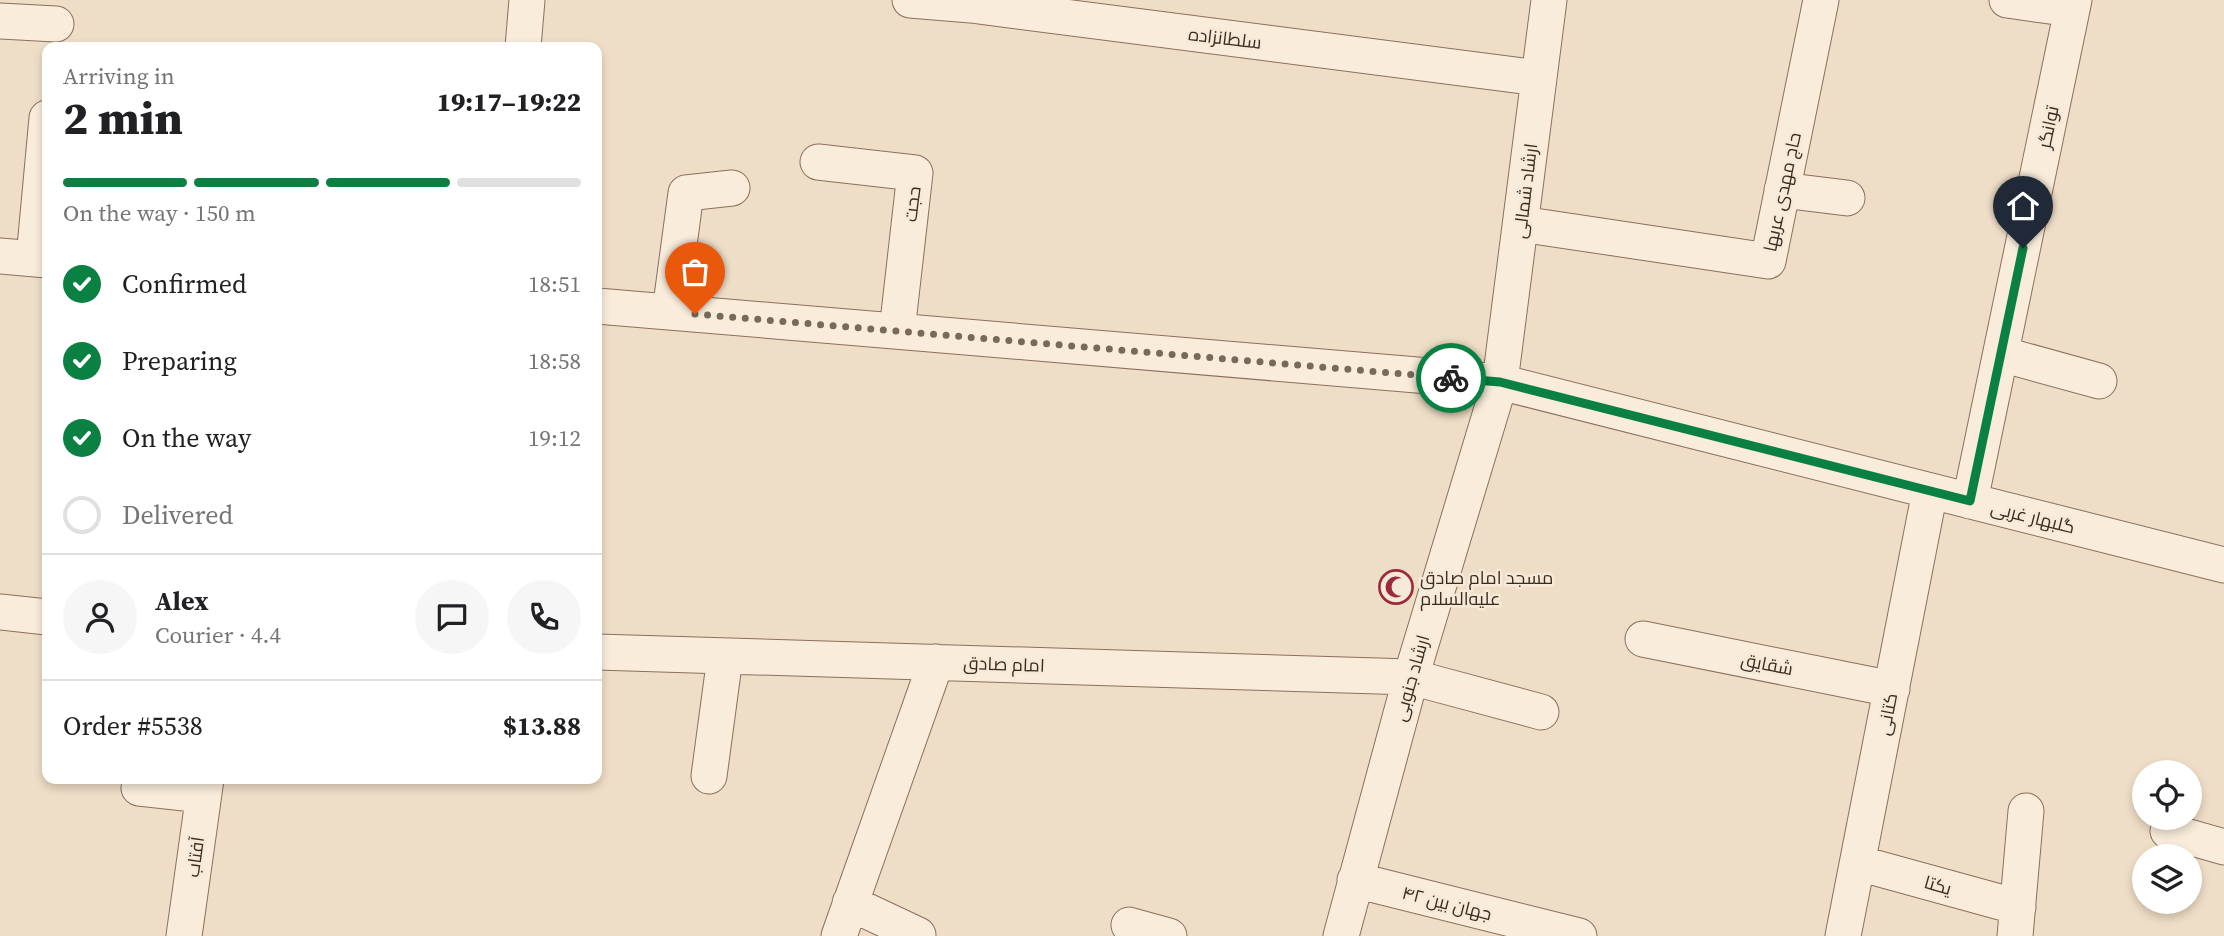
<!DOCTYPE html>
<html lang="en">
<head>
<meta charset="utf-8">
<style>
	:root { --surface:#fff; --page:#f6f6f6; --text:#202124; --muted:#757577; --line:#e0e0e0; --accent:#0b8043 }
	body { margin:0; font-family:"Source Serif 4",Cairo,serif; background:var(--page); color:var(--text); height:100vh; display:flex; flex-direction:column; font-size:26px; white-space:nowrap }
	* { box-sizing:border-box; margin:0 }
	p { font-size:23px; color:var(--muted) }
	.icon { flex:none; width:38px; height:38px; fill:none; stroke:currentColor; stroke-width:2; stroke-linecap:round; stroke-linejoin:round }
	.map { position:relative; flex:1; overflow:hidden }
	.sheet { position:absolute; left:42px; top:42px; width:560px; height:742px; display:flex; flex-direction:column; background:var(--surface); border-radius:14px; box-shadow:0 4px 10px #0003 }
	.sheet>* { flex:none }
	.fabs { position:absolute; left:2132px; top:760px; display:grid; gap:14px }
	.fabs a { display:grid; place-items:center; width:70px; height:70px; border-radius:50%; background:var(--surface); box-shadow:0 4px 10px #0003; font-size:35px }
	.pin { position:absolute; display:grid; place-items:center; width:60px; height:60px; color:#fff; margin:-72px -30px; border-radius:50% 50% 50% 0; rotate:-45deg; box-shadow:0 0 7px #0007 }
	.pin .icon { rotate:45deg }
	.courier { position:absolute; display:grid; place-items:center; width:70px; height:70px; margin:-35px; border:5px solid #0b8043; border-radius:50%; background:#fff; color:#222; box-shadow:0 2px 9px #0007 }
	.head em { font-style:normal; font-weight:800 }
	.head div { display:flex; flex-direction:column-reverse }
	.head { display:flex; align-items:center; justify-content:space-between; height:119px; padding:0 21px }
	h1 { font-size:46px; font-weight:800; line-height:52px }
	.bar { display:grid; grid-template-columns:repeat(4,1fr); gap:10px 7px; align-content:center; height:84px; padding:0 21px }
	.bar i { height:9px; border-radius:5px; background:var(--line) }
	.bar .current { background:var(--accent) }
	.bar p { grid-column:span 4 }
	.line { display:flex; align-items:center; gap:18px; padding:0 21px; border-top:2px solid var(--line) }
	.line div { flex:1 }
	.round { display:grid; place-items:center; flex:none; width:74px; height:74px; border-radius:37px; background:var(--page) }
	ol { padding:0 21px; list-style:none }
	li { display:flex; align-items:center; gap:21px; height:77px }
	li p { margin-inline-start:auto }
	li .icon { padding:7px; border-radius:50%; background:var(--accent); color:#fff; stroke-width:4 }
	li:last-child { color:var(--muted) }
	li i { width:38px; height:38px; border:4px solid var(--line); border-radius:50% }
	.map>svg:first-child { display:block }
</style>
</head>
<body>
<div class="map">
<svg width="2224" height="936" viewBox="0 0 2224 936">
	<rect width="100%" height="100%" fill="#efdec7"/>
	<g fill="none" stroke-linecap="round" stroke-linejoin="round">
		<g stroke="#8b6f5c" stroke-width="37">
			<path id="minor" d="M910,0l61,5 568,73
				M2007,0l65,9
				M0,21l56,3
				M523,47l4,-47
				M818,162l97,11 -18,158
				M1782,190l65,8
				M1521,224l247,37 53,-261
				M0,256l47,4
				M34,258l13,-140
				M597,306l903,76 724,183
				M670,312l16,-119 46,-5
				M2001,354l98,27
				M1970,501l104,-501
				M0,612l47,5
				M1643,639l249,50
				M597,652l814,25 130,35
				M709,776l16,-119
				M139,788l64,7
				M2168,831l56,16
				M1858,863l160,44
				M1355,880l224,56
				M850,903l68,32
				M1129,925l40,11
				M184,936l22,-157
				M839,936l97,-274
				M1341,936l70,-259 89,-295 49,-382
				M1843,936l87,-445
				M2015,936l11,-125"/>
		</g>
		<use href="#minor" stroke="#f9ecdb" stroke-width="35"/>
	</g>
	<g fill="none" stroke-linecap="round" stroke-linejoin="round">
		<path stroke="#7a695a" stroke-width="7" stroke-dasharray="0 12.6" d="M695,314l756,64"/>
		<path stroke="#0b8043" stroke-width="9" d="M1451,378l49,4 470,119 53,-253"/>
	</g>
	<defs>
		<g id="mosque-ring" transform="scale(1.75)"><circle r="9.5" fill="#f6e9d7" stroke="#9b2b3a" stroke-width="1.5"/><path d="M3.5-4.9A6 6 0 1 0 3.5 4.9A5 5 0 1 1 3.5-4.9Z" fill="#9b2b3a"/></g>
	</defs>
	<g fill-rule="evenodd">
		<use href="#mosque-ring" x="1396" y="587"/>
	</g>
	<g text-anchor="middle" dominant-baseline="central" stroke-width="5" stroke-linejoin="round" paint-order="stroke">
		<g font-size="18" fill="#3b2a20" stroke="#f6e9d7">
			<text transform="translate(1225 38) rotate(7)">سلطانزاده</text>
			<text transform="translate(2048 127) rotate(-78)">توانگر</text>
			<text transform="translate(1525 191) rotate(-83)">ارشاد شمالی</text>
			<text transform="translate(1782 192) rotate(-78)">حاج مهدی عربها</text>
			<text transform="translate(912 204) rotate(-83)">حجت</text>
			<text transform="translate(2033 517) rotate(14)">گلبهار غربی</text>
			<text transform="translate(1004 664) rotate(2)">امام صادق</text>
			<text transform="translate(1767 664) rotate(11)">شقایق</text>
			<text transform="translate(1411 678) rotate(-74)">ارشاد جنوبی</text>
			<text transform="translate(1887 714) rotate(-79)">کتانی</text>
			<text transform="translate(195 857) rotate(-82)">آفتاب</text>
			<text transform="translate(1938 885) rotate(16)">یکتا</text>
			<text transform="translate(1447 903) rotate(14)">جهان بین ۴۲</text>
		</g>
		<g font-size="18" fill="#3b2a20" stroke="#f6e9d7" text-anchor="start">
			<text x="1420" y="577">مسجد امام صادق<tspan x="1420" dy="21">علیه‌السلام</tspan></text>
		</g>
	</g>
</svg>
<div class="fabs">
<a><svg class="icon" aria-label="locate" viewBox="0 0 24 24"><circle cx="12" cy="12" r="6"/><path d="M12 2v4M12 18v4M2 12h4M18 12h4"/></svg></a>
<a><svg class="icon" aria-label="layers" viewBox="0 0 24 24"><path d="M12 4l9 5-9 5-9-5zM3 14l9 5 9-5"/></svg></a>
</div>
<div class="pin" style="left:695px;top:314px;background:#ea580c"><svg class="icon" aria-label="bag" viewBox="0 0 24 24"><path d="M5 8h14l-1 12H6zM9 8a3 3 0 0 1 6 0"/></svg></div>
<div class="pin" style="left:2023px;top:248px;background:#1f2937"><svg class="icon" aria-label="home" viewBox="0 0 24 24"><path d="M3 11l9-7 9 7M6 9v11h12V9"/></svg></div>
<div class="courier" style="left:1451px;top:378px"><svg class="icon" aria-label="bike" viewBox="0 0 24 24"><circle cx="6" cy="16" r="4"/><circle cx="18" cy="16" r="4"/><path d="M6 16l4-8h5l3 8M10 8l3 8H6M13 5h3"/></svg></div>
<section class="sheet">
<div class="head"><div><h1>2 min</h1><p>Arriving in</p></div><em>19:17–19:22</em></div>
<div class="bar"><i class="current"></i><i class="current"></i><i class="current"></i><i></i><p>On the way · 150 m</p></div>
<ol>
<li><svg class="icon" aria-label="check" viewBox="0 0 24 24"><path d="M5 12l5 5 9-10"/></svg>Confirmed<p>18:51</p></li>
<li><svg class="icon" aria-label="check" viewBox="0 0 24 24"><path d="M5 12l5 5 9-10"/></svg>Preparing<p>18:58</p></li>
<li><svg class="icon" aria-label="check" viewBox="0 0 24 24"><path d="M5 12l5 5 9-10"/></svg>On the way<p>19:12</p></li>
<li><i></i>Delivered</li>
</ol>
<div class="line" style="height:126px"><a class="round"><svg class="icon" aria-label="person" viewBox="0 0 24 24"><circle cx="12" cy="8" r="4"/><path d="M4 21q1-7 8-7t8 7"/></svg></a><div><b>Alex</b><p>Courier · 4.4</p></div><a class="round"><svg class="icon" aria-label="chat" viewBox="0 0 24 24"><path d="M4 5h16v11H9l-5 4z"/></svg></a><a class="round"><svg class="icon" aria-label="phone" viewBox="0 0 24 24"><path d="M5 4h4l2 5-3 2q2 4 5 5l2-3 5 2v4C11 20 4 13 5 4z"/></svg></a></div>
<div class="line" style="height:91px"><div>Order #5538</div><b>$13.88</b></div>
</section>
</div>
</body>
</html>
